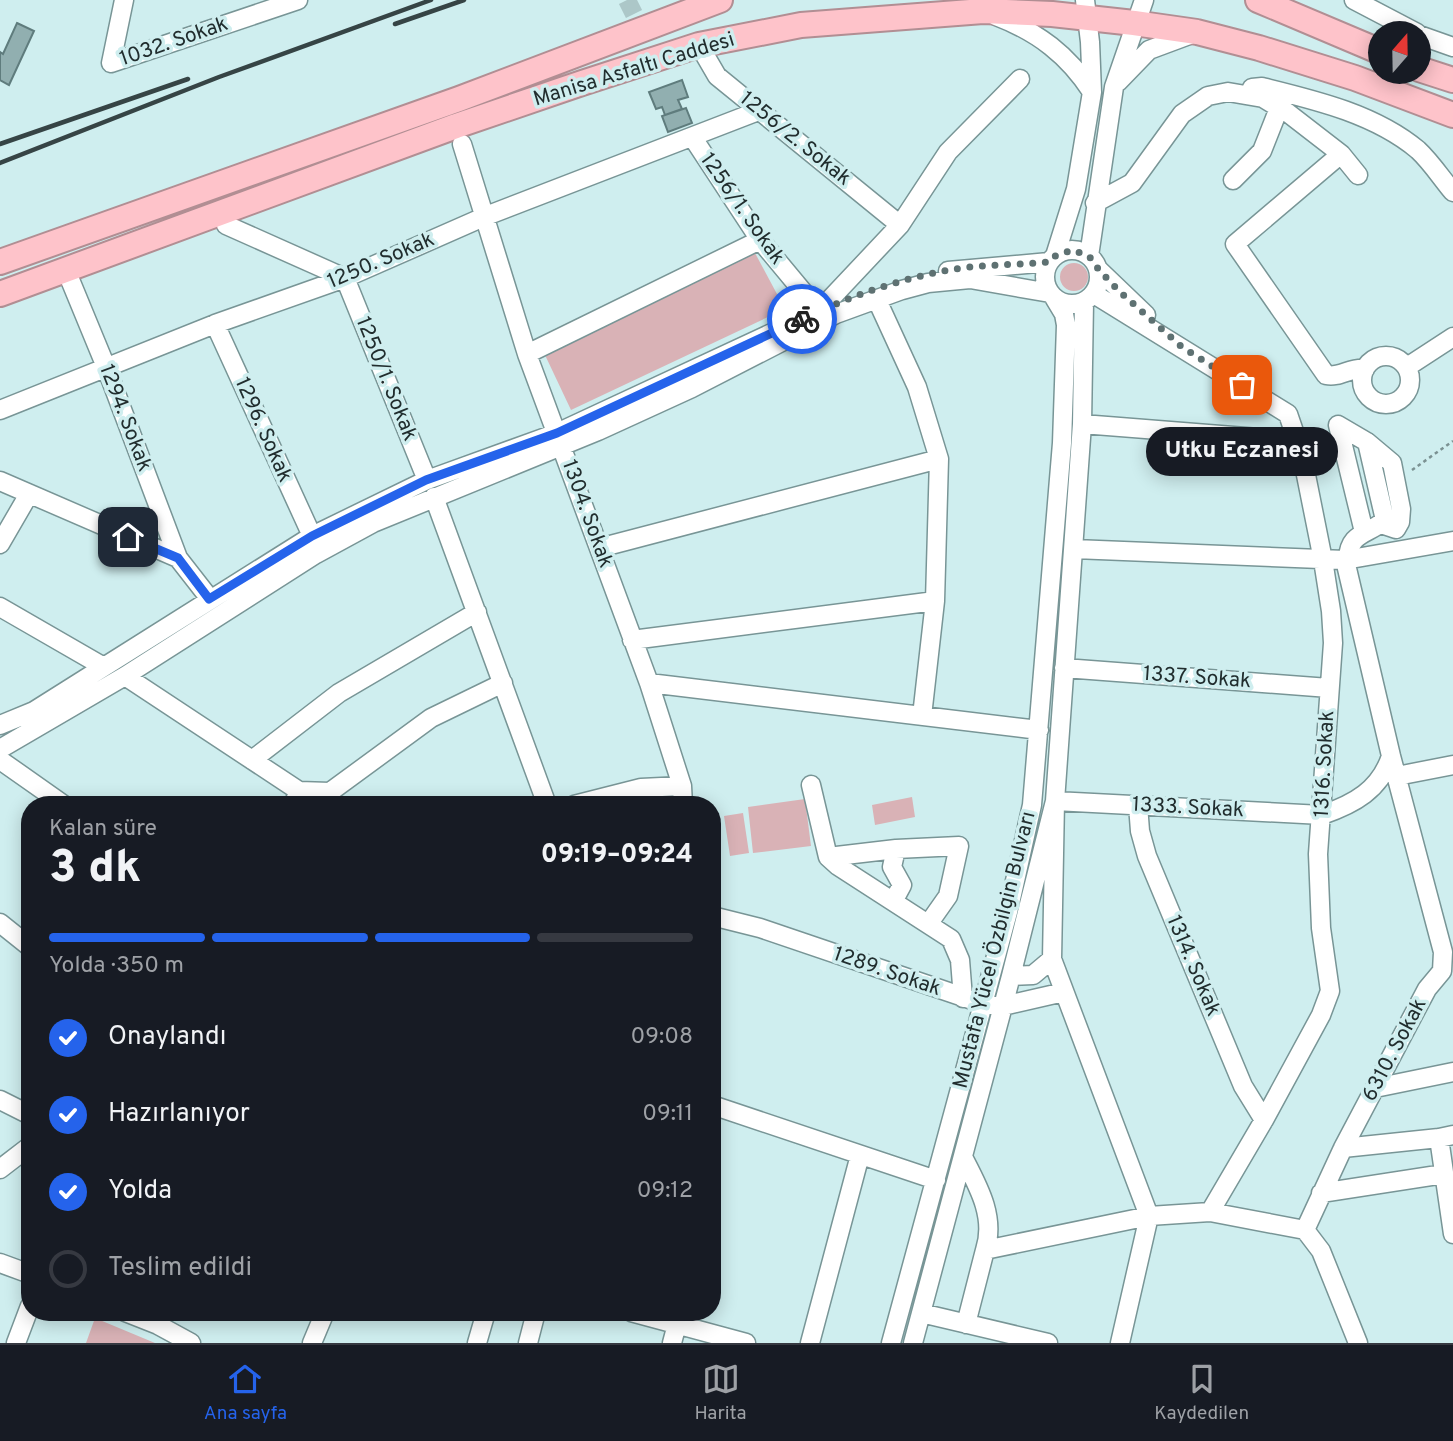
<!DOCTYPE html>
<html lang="tr">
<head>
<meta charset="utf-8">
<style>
	:root { --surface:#171b24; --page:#242831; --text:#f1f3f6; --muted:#9ea1a6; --line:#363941; --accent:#2563eb }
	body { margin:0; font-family:Overpass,sans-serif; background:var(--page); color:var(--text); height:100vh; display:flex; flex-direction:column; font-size:26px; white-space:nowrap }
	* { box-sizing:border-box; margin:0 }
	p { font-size:23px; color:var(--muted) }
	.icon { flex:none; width:38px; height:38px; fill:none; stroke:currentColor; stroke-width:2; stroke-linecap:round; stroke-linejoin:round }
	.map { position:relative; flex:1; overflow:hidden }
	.drawer { position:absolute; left:21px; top:796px; width:700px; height:525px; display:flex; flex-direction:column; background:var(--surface); border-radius:28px; box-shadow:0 4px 18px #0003 }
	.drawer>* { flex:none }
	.needle { width:46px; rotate:20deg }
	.tools { position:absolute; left:1368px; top:21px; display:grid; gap:14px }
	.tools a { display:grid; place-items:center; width:63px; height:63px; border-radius:50%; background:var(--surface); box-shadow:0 4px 18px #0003; font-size:35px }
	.pin { position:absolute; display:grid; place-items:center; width:60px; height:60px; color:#fff; margin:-30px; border-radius:14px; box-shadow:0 4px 10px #0006 }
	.courier { position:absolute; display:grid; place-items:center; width:70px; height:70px; margin:-35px; border:5px solid #2563eb; border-radius:50%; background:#fff; color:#222; box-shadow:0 2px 9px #0007 }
	.bubble { position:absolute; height:49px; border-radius:24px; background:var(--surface); box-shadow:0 4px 18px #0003; font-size:23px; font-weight:800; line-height:49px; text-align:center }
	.summary em { font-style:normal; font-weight:800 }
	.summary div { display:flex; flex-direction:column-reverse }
	.summary { display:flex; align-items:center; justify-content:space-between; height:119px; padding:0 28px }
	h1 { font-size:46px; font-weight:800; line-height:52px }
	.bar { display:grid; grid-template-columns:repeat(4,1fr); gap:10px 7px; align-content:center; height:84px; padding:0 28px }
	.bar i { height:9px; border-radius:5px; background:var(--line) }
	.bar .current { background:var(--accent) }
	.bar p { grid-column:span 4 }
	ol { padding:0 28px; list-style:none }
	li { display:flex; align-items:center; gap:21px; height:77px }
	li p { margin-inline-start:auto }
	li .icon { padding:7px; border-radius:50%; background:var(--accent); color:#fff; stroke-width:4 }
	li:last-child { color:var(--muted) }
	li i { width:38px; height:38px; border:4px solid var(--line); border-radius:50% }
	.tab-bar { display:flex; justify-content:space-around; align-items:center; height:98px; border-top:2px solid var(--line); background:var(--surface); font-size:19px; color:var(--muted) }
	.tab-bar a { display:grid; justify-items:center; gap:4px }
	.tab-bar .current { color:var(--accent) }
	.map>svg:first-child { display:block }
</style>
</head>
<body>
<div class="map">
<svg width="1453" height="1343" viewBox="0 0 1453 1343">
	<rect width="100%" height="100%" fill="#cfeeef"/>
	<path fill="#d9b2b6" d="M755,253l30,56 -214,101 -26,-55z
		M1060 277a14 14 0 1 1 28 0a14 14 0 1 1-28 0Z
		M912,797l3,20 -40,8 -3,-20z
		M805,799l6,47 -58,7 -5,-46z
		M743,813l6,40 -19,3 -6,-40z
		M95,1318l60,25h-69z"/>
	<path fill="#91afb0" stroke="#5f7c7d" stroke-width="2" d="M17,23l17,8 -25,54 -9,-5v-28l3,2z
		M682,80l6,17 -10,3 4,9 -17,6 -3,-8 -6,2 -7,-17z
		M686,108l6,15 -24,9 -6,-16z"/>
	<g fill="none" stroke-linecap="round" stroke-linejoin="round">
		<path stroke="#acc7c8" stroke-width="18" stroke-dasharray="18 9" stroke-linecap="butt" d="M627,0l7,14"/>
		<g stroke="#789596" stroke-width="21">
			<path id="minor" d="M124,0l-13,63 187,-63
				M1354,0l63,33
				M996,16c42,16 72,39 96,76
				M1419,35l34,12
				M699,45l18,31 183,149
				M1118,82l31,-32 43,-16
				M1252,88l10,-1c53,13 113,27 156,63 13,12 24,29 35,42
				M693,138l67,102 59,71 81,-86 48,-73 72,-73
				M462,144l65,210 122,329 33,103 1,19
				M1341,154l-106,90 91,131c14,3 24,-8 39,-6
				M1233,180l29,-29 17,-43
				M1095,203l37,-20 50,-69 26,-18 20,-4 35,6 25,15 53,41 17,21
				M226,225l119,53 82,202
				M1045 277a27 27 0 1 1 54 0a27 27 0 1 1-54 0Z
				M1055,256l21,-67 16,-97 -2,-50 -5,-42
				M1089,256l25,-169 30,-87
				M66,270l40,97 72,191 32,41
				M1099,270l47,45
				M948,271l101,-9
				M1094,294l194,120 14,41 21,105 8,51 2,32 -15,211 3,74 9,63 -9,24 -57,105 -54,92
				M877,300l40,87 22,72 -4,142 -13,115
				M215,324l97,212
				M527,354l233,-114
				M1362 380a24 24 0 1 1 48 0a24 24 0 1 1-48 0Z
				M1407,367l46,-30
				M0,410l215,-86 130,-46 141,-62 275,-106
				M1082,424l216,17
				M0,481l178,77
				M434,497l113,308
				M1364,532l-26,-107 29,17 25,21 9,46 -1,13 -4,7 -15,-5
				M0,544l29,-50
				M599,548l340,-89
				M1074,549l271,11 46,196 52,196 -1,19 -15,18 -84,159 -38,82 16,21 37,92
				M1348,559c1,-27 20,-24 37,-39l-18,-78
				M1345,560l108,-19
				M0,607l104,60
				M632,640l303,-39
				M1064,668l265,20
				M125,676l174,115 -6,14
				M649,683l390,47
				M0,725l34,-14 278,-175 115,-56 130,-47 249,-116
				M0,749l125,-73 191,-122 57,-31 225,-92 94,-43 144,-74 66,-24 26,-7 42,-4 80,14
				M0,760l64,45
				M252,760l87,-67 138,-81
				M1397,776l56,-11
				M811,785l17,72 10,9 113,73 9,21 3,38
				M299,791l31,1 101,-74 72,-35
				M574,805l67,-17 41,-2
				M1138,805l2,26 7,25 96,230 21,34
				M828,857l68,-8 63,-3 -11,50 -19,27
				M894,900l8,-15 -10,-18 4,-18
				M712,916l48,12 224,76 19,2 61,-14
				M0,923l30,24
				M1011,976l22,-1 19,-16
				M1375,1088l78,-16
				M0,1100l30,15
				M712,1105l224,75
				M1439,1138l14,96
				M1343,1148l96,-10 14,-3
				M963,1157c15,29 33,60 22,93
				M0,1169l30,-23
				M1321,1193l123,-19
				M0,1263l30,11
				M125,1312l33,13 33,18
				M631,1312l115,31
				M921,1313l127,30
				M966,1324l19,-74 164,-34 61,-4 95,18
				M16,1343l14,-37
				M312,1343l13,-31
				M477,1343l9,-31
				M528,1343l8,-31
				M672,1343l5,-19v-12
				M810,1343l50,-188
				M891,1343l117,-431 24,-107 30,-362 4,-118 -2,-11 -9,-15
				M913,1343l98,-367 44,-175 27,-377 2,-122
				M1120,1343l29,-127 -97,-257 3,-158 267,14c32,-11 58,-25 69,-59"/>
		</g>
		<g stroke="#b18e93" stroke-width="28">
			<path id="highway" d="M1258,0l123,52
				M1419,69l34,11
				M0,262l459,-163 261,-99
				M0,294l456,-168 126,-43 117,-38 102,-20 182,-14 69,3 82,9 63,9 62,16 96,30 98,37"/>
		</g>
		<path stroke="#7b9192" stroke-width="2.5" stroke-dasharray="3.5 3.5" stroke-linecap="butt" d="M1412,470l41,-29"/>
		<use href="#minor" stroke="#fff" stroke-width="18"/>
		<use href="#highway" stroke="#fec3ca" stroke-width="24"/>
		<path stroke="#364445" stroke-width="4.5" d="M395,24l69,-24
			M0,144l188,-65
			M0,163l219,-86 212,-77"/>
	</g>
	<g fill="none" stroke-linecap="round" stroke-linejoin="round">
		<path stroke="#5e7172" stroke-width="7" stroke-dasharray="0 12.6" d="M802,319c51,-24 105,-43 160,-51 29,-4 59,-3 87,-6l6,-6 17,-6 17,6 10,14 21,22 62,55 60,38"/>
		<path stroke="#2563eb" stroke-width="9" d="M128,537l50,21 31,41 103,-63 114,-56 131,-47 245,-114"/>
	</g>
	<g text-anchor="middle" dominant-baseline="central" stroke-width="7" stroke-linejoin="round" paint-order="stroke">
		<g font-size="21" fill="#212d2e" stroke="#cfeeef">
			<text transform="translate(174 42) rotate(-19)">1032. Sokak</text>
			<text transform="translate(634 70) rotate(-17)">Manisa Asfaltı Caddesi</text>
			<text transform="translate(795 139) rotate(39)">1256/2. Sokak</text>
			<text transform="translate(742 209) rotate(55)">1256/1. Sokak</text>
			<text transform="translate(381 261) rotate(-23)">1250. Sokak</text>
			<text transform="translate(386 379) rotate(68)">1250/1. Sokak</text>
			<text transform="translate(125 418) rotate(69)">1294. Sokak</text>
			<text transform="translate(263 430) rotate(66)">1296. Sokak</text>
			<text transform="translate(587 514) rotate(70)">1304. Sokak</text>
			<text transform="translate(1197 678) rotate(4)">1337. Sokak</text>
			<text transform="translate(1325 764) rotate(-87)">1316. Sokak</text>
			<text transform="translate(1188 808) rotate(3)">1333. Sokak</text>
			<text transform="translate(995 950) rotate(-76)">Mustafa Yücel Özbilgin Bulvarı</text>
			<text transform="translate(1193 966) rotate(67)">1314. Sokak</text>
			<text transform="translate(887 972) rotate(19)">1289. Sokak</text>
			<text transform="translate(1395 1050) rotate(-62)">6310. Sokak</text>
		</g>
	</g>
</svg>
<div class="tools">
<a><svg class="needle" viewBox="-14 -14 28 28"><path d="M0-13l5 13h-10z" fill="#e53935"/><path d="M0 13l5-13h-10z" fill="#9ea1a6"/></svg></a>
</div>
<div class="pin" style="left:1242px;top:385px;background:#ea580c"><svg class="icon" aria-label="bag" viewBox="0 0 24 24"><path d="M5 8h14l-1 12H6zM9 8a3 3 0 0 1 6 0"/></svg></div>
<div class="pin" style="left:128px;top:537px;background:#1f2937"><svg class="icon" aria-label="home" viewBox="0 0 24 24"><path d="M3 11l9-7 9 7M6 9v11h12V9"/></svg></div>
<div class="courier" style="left:802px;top:319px"><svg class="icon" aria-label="bike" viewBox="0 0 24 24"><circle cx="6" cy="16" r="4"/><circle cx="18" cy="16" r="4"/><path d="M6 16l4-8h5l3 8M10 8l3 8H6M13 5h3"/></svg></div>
<div class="bubble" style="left:1146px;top:427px;width:192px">Utku Eczanesi</div>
<section class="drawer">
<div class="summary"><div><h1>3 dk</h1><p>Kalan süre</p></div><em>09:19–09:24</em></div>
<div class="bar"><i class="current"></i><i class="current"></i><i class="current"></i><i></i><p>Yolda · 350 m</p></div>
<ol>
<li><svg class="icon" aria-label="check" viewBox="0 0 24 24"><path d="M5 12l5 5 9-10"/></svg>Onaylandı<p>09:08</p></li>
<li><svg class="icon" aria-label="check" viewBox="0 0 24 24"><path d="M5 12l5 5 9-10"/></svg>Hazırlanıyor<p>09:11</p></li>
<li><svg class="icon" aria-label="check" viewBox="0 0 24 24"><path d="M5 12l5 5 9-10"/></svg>Yolda<p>09:12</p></li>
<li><i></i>Teslim edildi</li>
</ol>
</section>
</div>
<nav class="tab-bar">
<a class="current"><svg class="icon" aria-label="home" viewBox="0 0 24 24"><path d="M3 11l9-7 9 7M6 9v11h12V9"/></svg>Ana sayfa</a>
<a><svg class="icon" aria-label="map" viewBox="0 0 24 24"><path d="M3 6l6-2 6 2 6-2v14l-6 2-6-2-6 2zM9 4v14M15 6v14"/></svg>Harita</a>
<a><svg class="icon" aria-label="saved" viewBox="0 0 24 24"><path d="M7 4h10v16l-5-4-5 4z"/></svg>Kaydedilen</a>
</nav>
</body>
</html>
